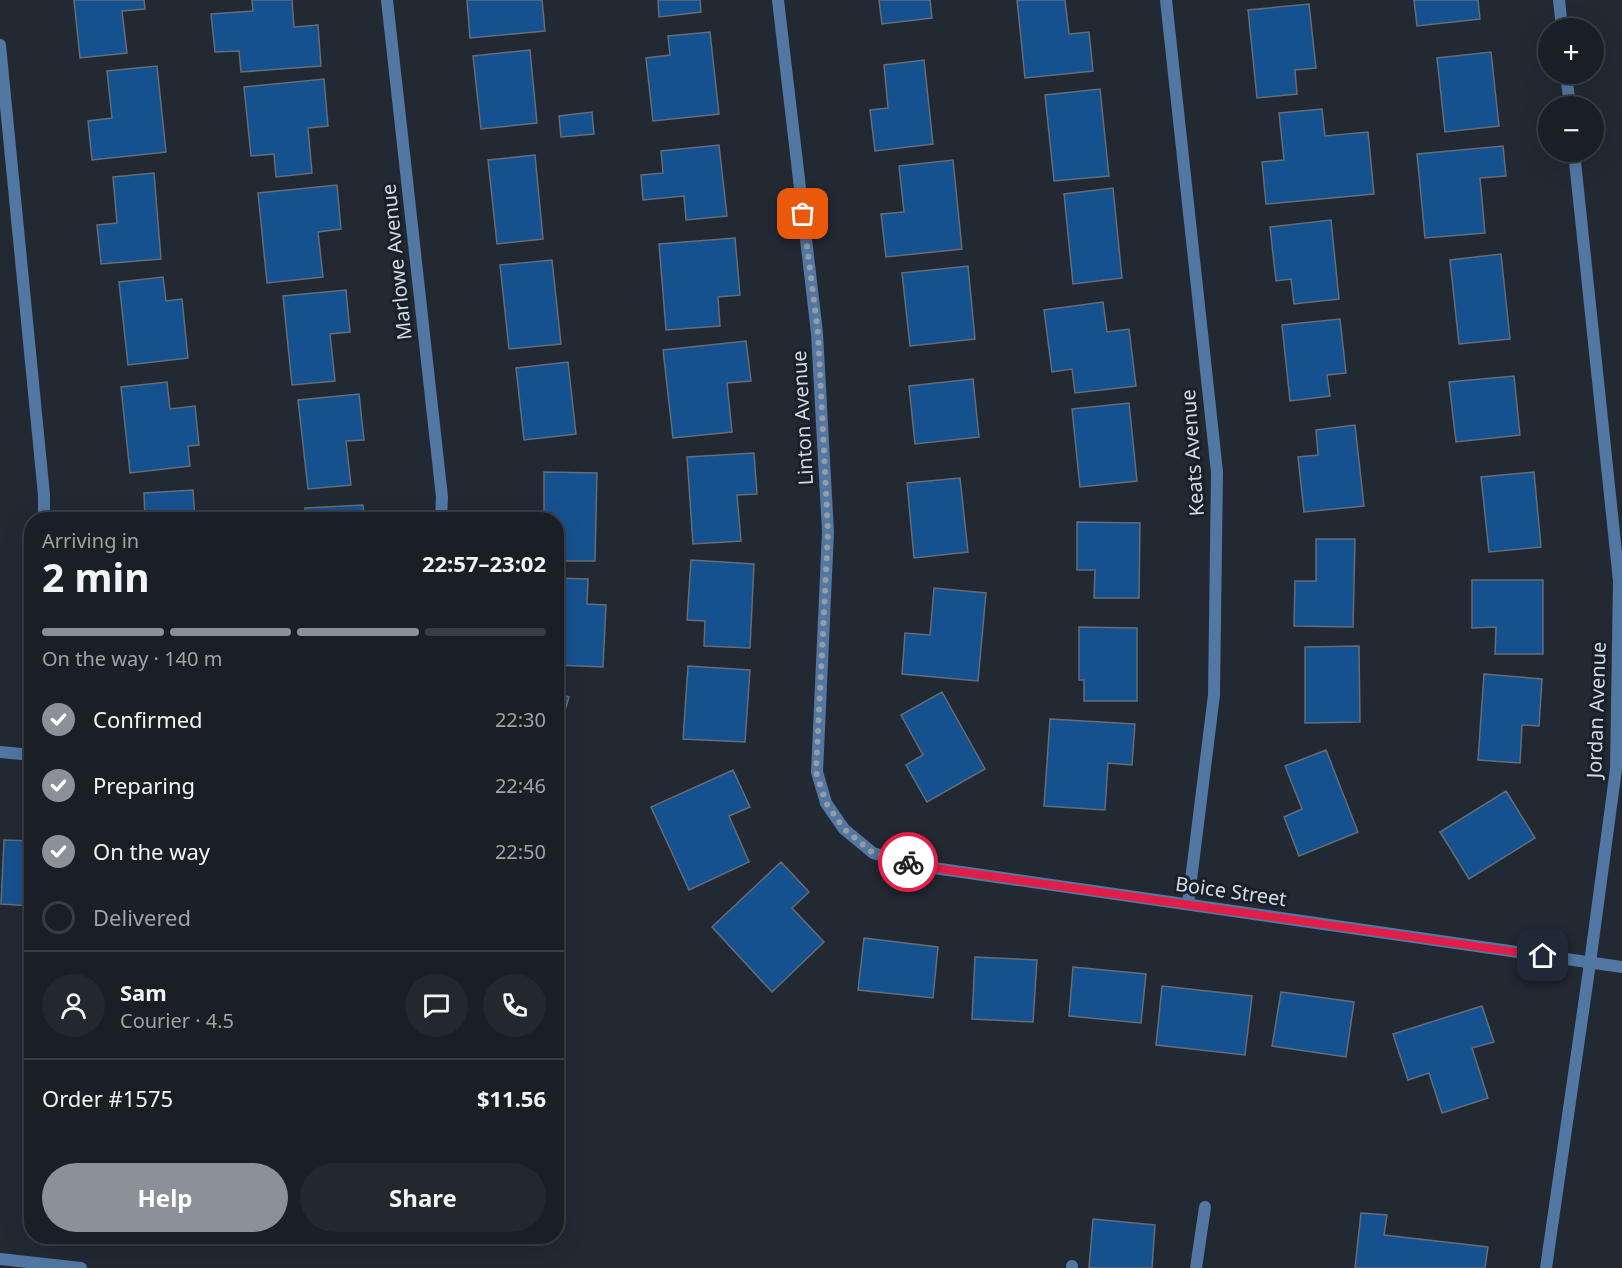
<!DOCTYPE html>
<html lang="en">
<head>
<meta charset="utf-8">
<style>
	:root { --surface:#1a1f26; --page:#23272e; --text:#f1f3f6; --muted:#9fa2a7; --line:#383d43; --accent:#8c9099 }
	body { margin:0; font-family:"Noto Sans",sans-serif; background:var(--page); color:var(--text); height:100vh; display:flex; flex-direction:column; font-size:22px; white-space:nowrap }
	* { box-sizing:border-box; margin:0 }
	p { font-size:20px; color:var(--muted) }
	.icon { flex:none; width:33px; height:33px; fill:none; stroke:currentColor; stroke-width:2; stroke-linecap:round; stroke-linejoin:round }
	.map { position:relative; flex:1; overflow:hidden }
	.side { position:absolute; left:24px; top:512px; width:540px; height:732px; display:flex; flex-direction:column; background:var(--surface); border-radius:24px; box-shadow:0 6px 24px #0002,0 0 0 2px var(--line) }
	.side>* { flex:none }
	.fabs { position:absolute; left:1538px; top:18px; display:grid; gap:12px }
	.fabs a { display:grid; place-items:center; width:66px; height:66px; border-radius:50%; background:var(--surface); box-shadow:0 6px 24px #0002,0 0 0 2px var(--line); font-size:30px }
	.pin { position:absolute; display:grid; place-items:center; width:51px; height:51px; color:#fff; margin:-26px; border-radius:12px; box-shadow:0 3px 9px #0006 }
	.courier { position:absolute; display:grid; place-items:center; width:60px; height:60px; margin:-30px; border:4px solid #e11d48; border-radius:50%; background:#fff; color:#222; box-shadow:0 2px 8px #0007 }
	.summary em { font-style:normal; font-weight:700 }
	.summary div { display:flex; flex-direction:column-reverse }
	.summary { display:flex; align-items:center; justify-content:space-between; height:102px; padding:0 18px }
	h1 { font-size:39px; font-weight:700; line-height:45px }
	.bar { display:grid; grid-template-columns:repeat(4,1fr); gap:9px 6px; align-content:center; height:72px; padding:0 18px }
	.bar i { height:8px; border-radius:4px; background:var(--line) }
	.bar .active { background:var(--accent) }
	.bar p { grid-column:span 4 }
	.line { display:flex; align-items:center; gap:15px; padding:0 18px; border-top:2px solid var(--line) }
	.line div { flex:1 }
	.round { display:grid; place-items:center; flex:none; width:63px; height:63px; border-radius:32px; background:var(--page) }
	ol { padding:0 18px; list-style:none }
	li { display:flex; align-items:center; gap:18px; height:66px }
	li p { margin-inline-start:auto }
	li .icon { padding:6px; border-radius:50%; background:var(--accent); color:#fff; stroke-width:4 }
	li:last-child { color:var(--muted) }
	li i { width:33px; height:33px; border:3px solid var(--line); border-radius:50% }
	.primary-button { display:flex; gap:12px; margin-top:auto; padding:12px 18px }
	.primary-button a { flex:1; height:69px; border-radius:36px; background:var(--accent); color:#fff; font-size:24px; font-weight:700; line-height:69px; text-align:center }
	.primary-button a+a { background:var(--page); color:var(--text) }
	.map>svg:first-child { display:block }
</style>
</head>
<body>
<div class="map">
<svg width="1622" height="1268" viewBox="0 0 1622 1268">
	<rect width="100%" height="100%" fill="#222933"/>
	<path fill="#16518f" stroke="#646c77" stroke-width="1.5" d="M74,0h70l1,9 -23,2 5,42 -47,5z
		M252,0h40l2,27 24,-2 3,41 -80,6 -2,-21 -24,1 -4,-38 42,-3z
		M467,0h75l3,31 -75,7z
		M658,0h42l1,12 -42,5z
		M879,0h51l2,18 -50,6z
		M1017,0h48l4,34 20,-2 4,39 -68,7z
		M1414,0h64l2,19 -63,7z
		M1309,4l7,64 -21,2 2,24 -40,4 -9,-88z
		M710,32l9,82 -66,7 -7,-63 24,-3 -2,-19z
		M530,50l7,73 -56,6 -8,-73z
		M1491,52l8,74 -54,6 -8,-74z
		M924,60l9,84 -58,7 -5,-41 18,-2 -4,-43z
		M157,66l9,86 -74,8 -4,-39 24,-3 -5,-47z
		M324,79l4,47 -20,2 4,45 -36,4 -2,-23 -23,2 -7,-69z
		M1100,89l9,87 -55,5 -9,-86z
		M1322,109l3,27 43,-4 6,62 -108,10 -4,-42 22,-2 -5,-47z
		M592,112l2,22 -33,3 -2,-21z
		M719,145l8,71 -41,4 -2,-24 -41,4 -2,-25 22,-2 -2,-22z
		M1503,146l3,30 -26,2 5,55 -60,5 -8,-84z
		M535,155l8,84 -46,5 -9,-84z
		M953,160l9,89 -76,8 -5,-43 23,-2 -5,-46z
		M154,173l7,86 -60,5 -4,-39 20,-2 -4,-46z
		M337,185l4,44 -23,3 5,45 -56,6 -9,-90z
		M1113,188l9,90 -49,6 -9,-90z
		M1331,220l8,79 -45,5 -3,-25 -15,2 -6,-54z
		M735,238l5,57 -22,2 2,29 -54,4 -7,-86z
		M1501,254l9,85 -51,5 -9,-84z
		M552,260l9,84 -52,5 -9,-84z
		M968,266l7,73 -65,7 -8,-73z
		M163,277l3,24 16,-2 6,59 -60,7 -9,-83z
		M346,290l4,42 -20,2 5,47 -43,4 -9,-89z
		M1103,302l4,30 22,-3 7,57 -61,7 -3,-24 -20,3 -8,-62z
		M1340,319l6,54 -19,2 3,21 -40,5 -8,-76z
		M746,341l5,40 -24,2 5,49 -59,6 -10,-88z
		M568,362l8,72 -52,6 -8,-72z
		M1514,376l6,59 -64,7 -7,-60z
		M973,379l6,58 -64,7 -6,-58z
		M167,382l3,27 25,-3 4,39 -11,1 2,20 -60,7 -9,-86z
		M359,394l5,46 -18,1 5,44 -43,4 -10,-89z
		M1129,403l8,78 -57,6 -8,-78z
		M1355,425l9,81 -60,6 -6,-55 20,-2 -2,-25z
		M754,453l3,41 -20,1 4,46 -48,3 -6,-87z
		M544,472l53,1 -2,88h-39v-42h-38v-2h26z
		M1534,472l7,75 -52,5 -8,-75z
		M960,478l8,74 -54,6 -7,-75z
		M193,490l2,29h-50l-1,-26z
		M363,505l1,14h-58l-1,-11z
		M1077,522l63,1 -1,75h-45l1,-28h-18z
		M1316,539h39l-2,88 -59,-1 1,-45h21z
		M691,560l63,4 -4,84 -46,-2 1,-25 -18,-1z
		M556,578l32,1 -1,25 19,1 -3,62 -47,-2z
		M1472,580h71v74h-48l1,-27 -24,1z
		M934,588l52,5 -8,88 -76,-7 3,-41 25,2z
		M1079,627l58,1v73h-53v-21h-5z
		M1359,646l1,76 -55,1v-76z
		M688,666l62,4 -5,72 -62,-3z
		M1484,674l58,5 -3,47 -17,-1 -2,38 -42,-3z
		M942,692l43,77 -58,33 -21,-37 17,-10 -22,-40z
		M556,693l13,4 -13,44z
		M1050,719l85,5 -3,41 -24,-2 -3,47 -61,-4z
		M1326,750l32,82 -59,24 -15,-39 18,-8 -17,-43z
		M733,770l17,37 -21,9 20,46 -60,28 -38,-83z
		M1506,791l29,47 -66,41 -29,-47z
		M4,840l28,1v65l-31,-2z
		M781,862l28,30 -17,16 32,34 -52,50 -60,-65z
		M864,938l74,9 -5,51 -75,-8z
		M975,957l62,3 -4,62 -61,-3z
		M1073,967l73,7 -5,49 -72,-7z
		M1162,986l90,10 -7,59 -89,-10z
		M1281,992l73,10 -8,55 -74,-11z
		M1482,1006l12,36 -22,6 16,50 -46,15 -13,-40 -21,7 -15,-46z
		M1361,1213l26,2 -3,20 104,12 -3,21h-130z
		M1093,1219l62,6 -3,43h-63z"/>
	<g fill="none" stroke-linecap="round" stroke-linejoin="round">
		<path stroke="#5277a3" stroke-width="12" d="M1072,1268v-2
			M1196,1268l9,-61"/>
		<path stroke="#5277a3" stroke-width="12" d="M387,0l55,497 -1,22
			M778,0l39,333 11,199 -11,240 9,31 18,26 29,24 47,13 702,101
			M1166,0l51,472 -3,223 -26,209
			M0,45l44,450v24
			M0,752l32,3
			M30,755l2,-17"/>
		<path stroke="#5277a3" stroke-width="12" d="M1559,0l3,28
			M1566,74l4,32
			M0,1259l81,9
			M1546,1268l44,-305 26,-194 3,-188 -45,-429"/>
	</g>
	<g fill="none" stroke-linecap="round" stroke-linejoin="round">
		<path stroke="#969ca3" stroke-width="6" stroke-dasharray="0 10.8" d="M803,214l15,119 10,199 -12,240 10,31 18,26 29,24 35,9"/>
		<path stroke="#e11d48" stroke-width="8" d="M908,862l12,4 623,90"/>
	</g>
	<g text-anchor="middle" dominant-baseline="central" stroke-width="6" stroke-linejoin="round" paint-order="stroke">
		<g font-size="20" fill="#d4dae0" stroke="#182029">
			<text transform="translate(396 262) rotate(-96)">Marlowe Avenue</text>
			<text transform="translate(802 418) rotate(-93)">Linton Avenue</text>
			<text transform="translate(1192 453) rotate(-94)">Keats Avenue</text>
			<text transform="translate(1596 710) rotate(-88)">Jordan Avenue</text>
			<text transform="translate(1231 891) rotate(8)">Boice Street</text>
		</g>
	</g>
</svg>
<div class="fabs">
<a>+</a>
<a>−</a>
</div>
<div class="pin" style="left:803px;top:214px;background:#ea580c"><svg class="icon" aria-label="bag" viewBox="0 0 24 24"><path d="M5 8h14l-1 12H6zM9 8a3 3 0 0 1 6 0"/></svg></div>
<div class="pin" style="left:1543px;top:956px;background:#1f2937"><svg class="icon" aria-label="home" viewBox="0 0 24 24"><path d="M3 11l9-7 9 7M6 9v11h12V9"/></svg></div>
<div class="courier" style="left:908px;top:862px"><svg class="icon" aria-label="bike" viewBox="0 0 24 24"><circle cx="6" cy="16" r="4"/><circle cx="18" cy="16" r="4"/><path d="M6 16l4-8h5l3 8M10 8l3 8H6M13 5h3"/></svg></div>
<section class="side">
<div class="summary"><div><h1>2 min</h1><p>Arriving in</p></div><em>22:57–23:02</em></div>
<div class="bar"><i class="active"></i><i class="active"></i><i class="active"></i><i></i><p>On the way · 140 m</p></div>
<ol>
<li><svg class="icon" aria-label="check" viewBox="0 0 24 24"><path d="M5 12l5 5 9-10"/></svg>Confirmed<p>22:30</p></li>
<li><svg class="icon" aria-label="check" viewBox="0 0 24 24"><path d="M5 12l5 5 9-10"/></svg>Preparing<p>22:46</p></li>
<li><svg class="icon" aria-label="check" viewBox="0 0 24 24"><path d="M5 12l5 5 9-10"/></svg>On the way<p>22:50</p></li>
<li><i></i>Delivered</li>
</ol>
<div class="line" style="height:108px"><a class="round"><svg class="icon" aria-label="person" viewBox="0 0 24 24"><circle cx="12" cy="8" r="4"/><path d="M4 21q1-7 8-7t8 7"/></svg></a><div><b>Sam</b><p>Courier · 4.5</p></div><a class="round"><svg class="icon" aria-label="chat" viewBox="0 0 24 24"><path d="M4 5h16v11H9l-5 4z"/></svg></a><a class="round"><svg class="icon" aria-label="phone" viewBox="0 0 24 24"><path d="M5 4h4l2 5-3 2q2 4 5 5l2-3 5 2v4C11 20 4 13 5 4z"/></svg></a></div>
<div class="line" style="height:78px"><div>Order #1575</div><b>$11.56</b></div>
<div class="primary-button"><a>Help</a><a>Share</a></div>
</section>
</div>
</body>
</html>
